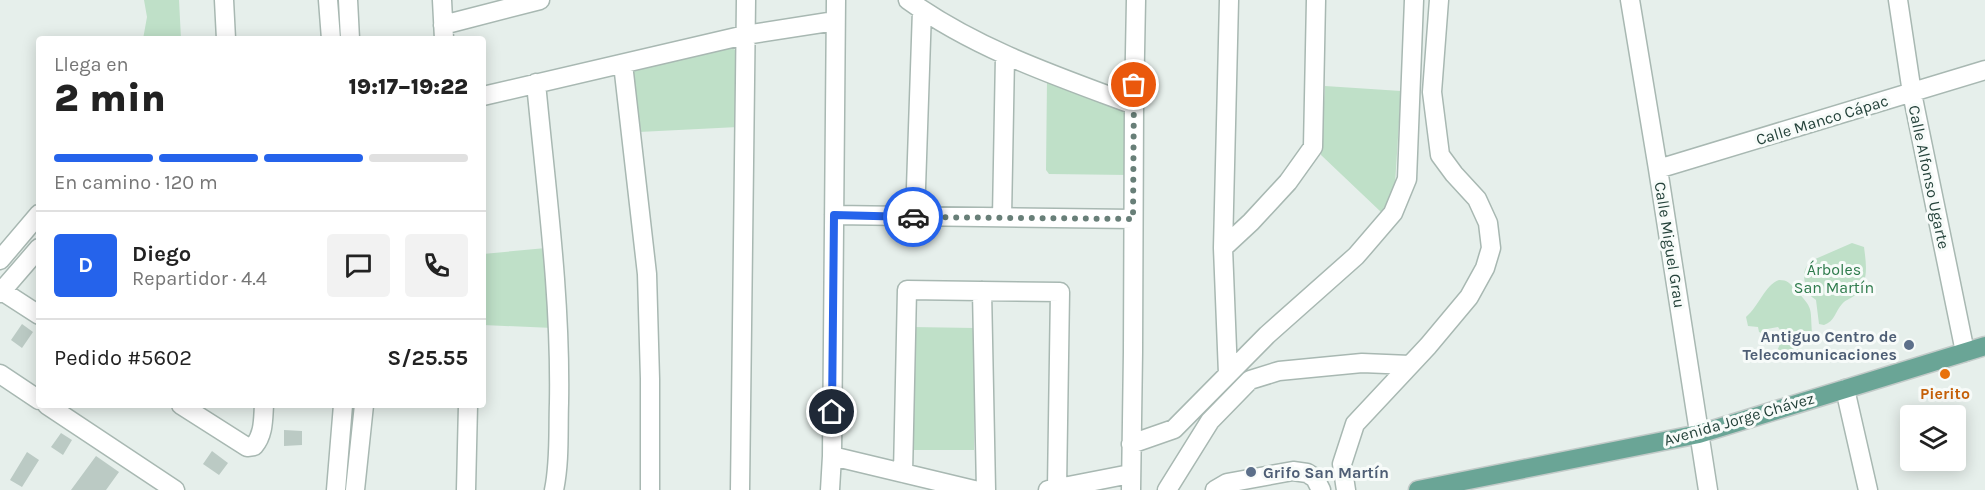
<!DOCTYPE html>
<html lang="es">
<head>
<meta charset="utf-8">
<style>
	:root { --surface:#fff; --page:#f2f2f2; --text:#222; --muted:#767676; --line:#e0e0e0; --accent:#2563eb }
	body { margin:0; font-family:Karla,sans-serif; background:var(--page); color:var(--text); height:100vh; display:flex; flex-direction:column; font-size:22px; white-space:nowrap }
	* { box-sizing:border-box; margin:0 }
	p { font-size:20px; color:var(--muted) }
	.icon { flex:none; width:33px; height:33px; fill:none; stroke:currentColor; stroke-width:2; stroke-linecap:round; stroke-linejoin:round }
	.map { position:relative; flex:1; overflow:hidden }
	.sheet { position:absolute; left:36px; top:36px; width:450px; height:372px; display:flex; flex-direction:column; background:var(--surface); border-radius:6px; box-shadow:0 3px 15px #0003 }
	.sheet>* { flex:none }
	.fabs { position:absolute; left:1900px; top:405px; display:grid; gap:12px }
	.fabs a { display:grid; place-items:center; width:66px; height:66px; border-radius:6px; background:var(--surface); box-shadow:0 3px 15px #0003; font-size:30px }
	.pin { position:absolute; display:grid; place-items:center; width:51px; height:51px; color:#fff; margin:-26px; border:3px solid #fff; border-radius:50%; box-shadow:0 2px 6px #0007 }
	.courier { position:absolute; display:grid; place-items:center; width:60px; height:60px; margin:-30px; border:4px solid #2563eb; border-radius:50%; background:#fff; color:#222; box-shadow:0 2px 8px #0007 }
	.summary em { font-style:normal; font-weight:800 }
	.summary div { display:flex; flex-direction:column-reverse }
	.summary { display:flex; align-items:center; justify-content:space-between; height:102px; padding:0 18px }
	h1 { font-size:39px; font-weight:800; line-height:45px }
	.bar { display:grid; grid-template-columns:repeat(4,1fr); gap:9px 6px; align-content:center; height:72px; padding:0 18px }
	.bar i { height:8px; border-radius:4px; background:var(--line) }
	.bar .on { background:var(--accent) }
	.bar p { grid-column:span 4 }
	.line { display:flex; align-items:center; gap:15px; padding:0 18px; border-top:2px solid var(--line) }
	.line div { flex:1 }
	.round { display:grid; place-items:center; flex:none; width:63px; height:63px; border-radius:6px; background:var(--page) }
	.map>svg:first-child { display:block }
</style>
</head>
<body>
<div class="map">
<svg width="1985" height="490" viewBox="0 0 1985 490">
	<rect width="100%" height="100%" fill="#e6efeb"/>
	<path fill="#bfe0c8" d="M144,0h35l2,39h-38l4,-22z
		M729,46l9,6v75l-99,5 -6,-60 6,-5z
		M1047,80l78,29 6,8 -2,58 -80,-1 -3,-4z
		M1325,86l76,5 -6,93 -5,16 -9,12 -60,-57z
		M1852,243l12,4c2,16 6,37 -10,49 -4,3 -9,4 -12,8 -7,8 -7,17 -18,21l-5,-1 -3,-24 -8,-6c-4,-13 -8,-25 5,-34z
		M546,248l7,80 -70,-3v-71z
		M1779,280c9,0 10,3 16,9 19,21 15,17 17,44l-10,4 -6,21 -10,1 -10,-6c4,-8 9,-18 2,-26l-11,2 -3,5 -5,-2 -1,-5 -10,-1 -2,-9c13,-11 19,-32 33,-37z
		M912,327l63,1 -1,122h-65z"/>
	<path fill="#bbcac4" d="M22,324l11,8 -11,16 -11,-8z
		M284,430l18,1v14l-18,1z
		M61,433l11,7 -9,15 -12,-8z
		M212,451l16,12 -9,12 -16,-11z
		M27,452l12,8 -17,27 -12,-7z
		M96,456l23,16 -13,18h-35z"/>
	<g fill="none" stroke-linecap="round" stroke-linejoin="round">
		<g stroke="#a8b8b2" stroke-width="21">
			<path id="minor" d="M224,0l2,39
				M328,0l3,39
				M348,0l2,39
				M442,0l2,39
				M908,0c68,49 148,76 226,105
				M1630,0l28,169 50,321
				M1898,0l14,93 53,259
				M443,25l97,-25
				M623,64l24,210 3,105v111
				M536,83c10,106 25,213 23,320 -1,29 1,58 -5,87
				M483,96l262,-61 90,-14
				M1658,169l327,-99
				M834,215l299,4
				M915,217l7,-207
				M1002,217l3,-161
				M1223,248l28,-26 37,-40 25,-35 3,-147
				M0,260l39,-46
				M2,291l37,24
				M982,291l4,199
				M0,293l39,-45
				M0,374l39,26
				M1228,374l-5,-126 6,-248
				M1845,389l23,101
				M47,405l128,85
				M181,405l66,42 7,-1c10,-12 9,-27 10,-41
				M1131,444l43,-15 93,-94 89,-79 37,-43 14,-34 7,-179
				M832,456l142,34
				M903,473l4,-183 153,2 -3,196
				M336,490l7,-85
				M355,490l9,-85
				M466,490l2,-85
				M740,490l6,-490
				M830,490l2,-34 4,-456
				M1048,490l82,-16
				M1131,490l2,-138 1,-247 2,-105
				M1167,490l43,-69 40,-41 29,-9 83,-8 48,2
				M1215,490l12,-7 66,-12 14,2 8,5 6,12
				M1346,490l-4,-26 13,-40 73,-78 41,-49 16,-29 6,-20 -3,-25 -11,-24 -23,-25 -14,-19 -8,-63 7,-92"/>
		</g>
		<g stroke="#c2cac8" stroke-width="21">
			<path id="major" d="M1418,490l281,-56 286,-88"/>
		</g>
		<use href="#minor" stroke="#fff" stroke-width="18"/>
		<use href="#major" stroke="#6aa596" stroke-width="18"/>
	</g>
	<g fill="none" stroke-linecap="round" stroke-linejoin="round">
		<path stroke="#687f78" stroke-width="6" stroke-dasharray="0 10.8" d="M913,217l220,2 1,-134"/>
		<path stroke="#2563eb" stroke-width="8" d="M832,412l2,-197 79,2"/>
	</g>
	<g fill="#5c6f8a" stroke="#f7fbf9" stroke-width="2">
		<circle cx="1909" cy="345" r="6"/>
		<circle cx="1251" cy="472" r="6"/>
	</g>
	<circle fill="#e8710a" stroke="#f7fbf9" stroke-width="2" cx="1945" cy="374" r="6"/>
	<g text-anchor="middle" dominant-baseline="central" stroke-width="6" stroke-linejoin="round" paint-order="stroke">
		<g font-size="16" fill="#24423a" stroke="#f7fbf9">
			<text transform="translate(1822 120) rotate(-17)">Calle Manco Cápac</text>
			<text transform="translate(1929 177) rotate(78)">Calle Alfonso Ugarte</text>
			<text transform="translate(1670 245) rotate(81)">Calle Miguel Grau</text>
			<text transform="translate(1739 419) rotate(-16)">Avenida Jorge Chávez</text>
		</g>
		<g font-size="16" fill="#2d7a4b" stroke="#f7fbf9">
			<text x="1834" y="269">Árboles<tspan x="1834" dy="18">San Martín</tspan></text>
		</g>
		<g font-size="16" font-weight="bold" fill="#4e5e75" stroke="#f7fbf9" text-anchor="end">
			<text x="1897" y="336">Antiguo Centro de<tspan x="1897" dy="18">Telecomunicaciones</tspan></text>
			<text x="1263" y="472" text-anchor="start">Grifo San Martín</text>
		</g>
		<g font-size="16" font-weight="bold" fill="#c56008" stroke="#f7fbf9">
			<text x="1945" y="393">Pierito</text>
		</g>
	</g>
</svg>
<div class="fabs">
<a><svg class="icon" aria-label="layers" viewBox="0 0 24 24"><path d="M12 4l9 5-9 5-9-5zM3 14l9 5 9-5"/></svg></a>
</div>
<div class="pin" style="left:1134px;top:85px;background:#ea580c"><svg class="icon" aria-label="bag" viewBox="0 0 24 24"><path d="M5 8h14l-1 12H6zM9 8a3 3 0 0 1 6 0"/></svg></div>
<div class="pin" style="left:832px;top:412px;background:#1f2937"><svg class="icon" aria-label="home" viewBox="0 0 24 24"><path d="M3 11l9-7 9 7M6 9v11h12V9"/></svg></div>
<div class="courier" style="left:913px;top:217px"><svg class="icon" aria-label="car" viewBox="0 0 24 24"><path d="M5 17H2v-5l4-1 3-4h7l3 4 3 1v5h-3M9 17h6M6 11h13"/><circle cx="7" cy="17" r="2"/><circle cx="17" cy="17" r="2"/></svg></div>
<section class="sheet">
<div class="summary"><div><h1>2 min</h1><p>Llega en</p></div><em>19:17–19:22</em></div>
<div class="bar"><i class="on"></i><i class="on"></i><i class="on"></i><i></i><p>En camino · 120 m</p></div>
<div class="line" style="height:108px"><b class="round" style="background:var(--accent);color:#fff">D</b><div><b>Diego</b><p>Repartidor · 4.4</p></div><a class="round"><svg class="icon" aria-label="chat" viewBox="0 0 24 24"><path d="M4 5h16v11H9l-5 4z"/></svg></a><a class="round"><svg class="icon" aria-label="phone" viewBox="0 0 24 24"><path d="M5 4h4l2 5-3 2q2 4 5 5l2-3 5 2v4C11 20 4 13 5 4z"/></svg></a></div>
<div class="line" style="height:78px"><div>Pedido #5602</div><b>S/25.55</b></div>
</section>
</div>
</body>
</html>
